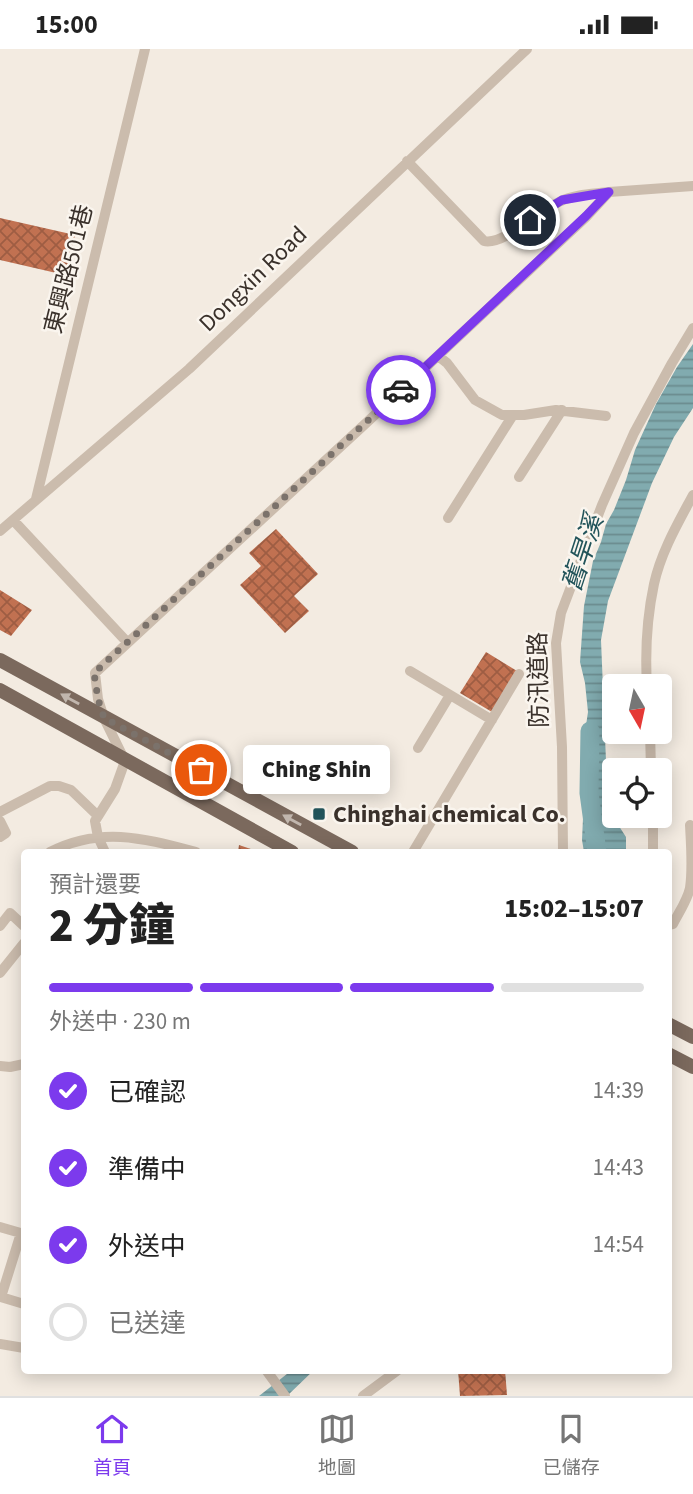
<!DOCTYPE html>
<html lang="zh-TW">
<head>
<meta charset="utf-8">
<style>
	:root { --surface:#fff; --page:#f2f2f2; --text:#222; --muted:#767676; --line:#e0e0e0; --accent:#7c3aed }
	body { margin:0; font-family:"Source Sans 3","Noto Sans TC",sans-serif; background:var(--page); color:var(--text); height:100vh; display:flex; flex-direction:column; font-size:26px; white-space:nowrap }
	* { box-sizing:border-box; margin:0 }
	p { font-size:23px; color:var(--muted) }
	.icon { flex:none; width:38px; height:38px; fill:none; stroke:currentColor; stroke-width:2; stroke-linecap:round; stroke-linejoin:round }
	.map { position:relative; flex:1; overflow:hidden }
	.details { position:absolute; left:21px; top:800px; width:651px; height:525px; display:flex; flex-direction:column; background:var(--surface); border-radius:7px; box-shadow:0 4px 18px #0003 }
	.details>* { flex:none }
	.needle { width:46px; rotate:171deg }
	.tools { position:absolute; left:602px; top:625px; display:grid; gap:14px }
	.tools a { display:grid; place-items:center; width:70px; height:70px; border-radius:7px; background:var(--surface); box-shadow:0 4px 18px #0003; font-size:35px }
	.pin { position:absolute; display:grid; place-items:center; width:60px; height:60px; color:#fff; margin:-30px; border:4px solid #fff; border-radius:50%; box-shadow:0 2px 7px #0007 }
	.courier { position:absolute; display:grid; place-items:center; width:70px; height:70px; margin:-35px; border:5px solid #7c3aed; border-radius:50%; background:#fff; color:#222; box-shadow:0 2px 9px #0007 }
	.bubble { position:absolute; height:49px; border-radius:7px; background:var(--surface); box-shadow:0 4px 18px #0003; font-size:23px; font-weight:800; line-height:49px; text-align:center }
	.summary em { font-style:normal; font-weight:800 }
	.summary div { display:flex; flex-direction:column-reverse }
	.summary { display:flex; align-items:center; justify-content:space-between; height:119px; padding:0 28px }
	h1 { font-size:46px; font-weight:800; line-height:52px }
	.bar { display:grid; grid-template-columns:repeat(4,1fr); gap:10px 7px; align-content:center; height:84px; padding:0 28px }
	.bar i { height:9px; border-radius:5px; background:var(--line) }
	.bar .active { background:var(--accent) }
	.bar p { grid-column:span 4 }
	ol { padding:0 28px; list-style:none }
	li { display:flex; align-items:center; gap:21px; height:77px }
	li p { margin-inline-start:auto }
	li .icon { padding:7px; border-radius:50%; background:var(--accent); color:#fff; stroke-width:4 }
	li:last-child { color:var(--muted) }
	li i { width:38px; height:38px; border:4px solid var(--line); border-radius:50% }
	.status { display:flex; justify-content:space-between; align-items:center; height:49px; padding:0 35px; background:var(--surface); direction:ltr }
	.status svg { height:19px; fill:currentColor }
	.tabs { display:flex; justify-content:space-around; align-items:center; height:98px; border-top:2px solid var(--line); background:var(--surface); font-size:19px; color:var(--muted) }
	.tabs a { display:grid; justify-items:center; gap:4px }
	.tabs .active { color:var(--accent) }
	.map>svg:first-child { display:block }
</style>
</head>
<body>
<div class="status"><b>15:00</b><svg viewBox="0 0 49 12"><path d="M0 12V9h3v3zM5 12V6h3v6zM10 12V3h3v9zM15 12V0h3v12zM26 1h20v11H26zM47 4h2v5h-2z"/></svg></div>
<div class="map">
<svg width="693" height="1347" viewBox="0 0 693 1347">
	<defs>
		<pattern id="water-rules" width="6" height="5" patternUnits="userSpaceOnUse" patternTransform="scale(1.75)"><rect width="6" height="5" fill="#81abaf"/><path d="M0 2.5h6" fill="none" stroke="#6b8c8f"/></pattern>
		<pattern id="building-cross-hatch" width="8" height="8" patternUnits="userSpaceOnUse" patternTransform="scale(1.75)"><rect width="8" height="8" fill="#c17151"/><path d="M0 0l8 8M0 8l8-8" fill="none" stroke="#9e5d43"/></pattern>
	</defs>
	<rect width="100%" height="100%" fill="#f3ebe1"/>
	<path fill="url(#water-rules)" d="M693,295v64l-19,29 -22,46 -44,118 -7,39 7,169 18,28v15h-42l-2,-12 1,-22 9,-46 -7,-40 3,-20 -3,-29 -5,-21 4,-56 9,-45 8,-19 5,-18 8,-14 12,-30 9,-30 21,-46 21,-37z
		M292,1321h22l-27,26h-28z"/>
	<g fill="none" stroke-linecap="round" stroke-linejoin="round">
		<path stroke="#81abaf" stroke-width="19" d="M590,682l-1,62 8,59"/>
	</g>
	<path fill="url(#building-cross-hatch)" d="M0,169l75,17 -10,40 -65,-15z
		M276,480l42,45 -24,22 15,15 -24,22 -45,-48 21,-19 -12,-13z
		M0,541l32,20 -21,26 -11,-6z
		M486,603l31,19 -25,41 -32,-19z
		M239,796l21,7h-22z
		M458,1321h47l2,25 -47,1z"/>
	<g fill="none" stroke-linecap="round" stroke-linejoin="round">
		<path stroke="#cbbcad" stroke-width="10" d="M407,112l77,80c19,5 58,-32 77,-40 14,-7 33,-7 48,-9
			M438,307l9,7 28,37 27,15h22l32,-5 50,6
			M519,428l43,-67
			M36,450l109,-450
			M448,469l65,-103
			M13,471l114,122
			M0,482l189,-162 338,-320
			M410,622l82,49
			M647,637c-2,-34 0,-69 7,-102 7,-32 24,-61 39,-89
			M650,682l1,39
			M418,699l32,-53
			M0,763l50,-26h9l12,4 26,25
			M653,766v37
			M0,772l6,12 -6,4
			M50,803c51,-26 93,-14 146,0
			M105,803l-7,-15 -3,-16 20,-32 10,-28 -21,-43 -6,-19 -3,-26 269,-248 222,-208 23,-25 84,-6
			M413,803l106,-178
			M563,803l-1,-105 -6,-104 5,-30 41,-108 32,-72 38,-70 21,-35
			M668,876l5,-1c6,-12 14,-23 17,-36 3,-19 1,-43 0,-63
			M0,877l10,-13 14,13
			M0,924l24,-30
			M0,1017l10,1 14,-3
			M0,1178l24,7
			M21,1184l-20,64 23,7
			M0,1295l24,4
			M266,1321l19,26
			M363,1347l35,-26"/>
		<path stroke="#7b695d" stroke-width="14" d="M0,611l352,192
			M0,641l292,162
			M668,975l25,13
			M668,1005l25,13"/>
	</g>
	<defs><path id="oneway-solid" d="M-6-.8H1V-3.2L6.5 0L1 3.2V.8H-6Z" transform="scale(1.75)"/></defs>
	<g fill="#c1b6ad">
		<use href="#oneway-solid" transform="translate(70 650) rotate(-151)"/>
		<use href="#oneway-solid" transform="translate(292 771) rotate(-151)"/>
	</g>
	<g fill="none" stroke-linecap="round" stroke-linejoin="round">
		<path stroke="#7b726b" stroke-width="7" stroke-dasharray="0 12.6" d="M201,721l-97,-52 -6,-19 -4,-26 307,-283"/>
		<path stroke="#7c3aed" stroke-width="9" d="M401,341l185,-174 23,-24 -47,8 -32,20"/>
	</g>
	<rect fill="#22545a" stroke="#faf5ee" stroke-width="2.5" x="312" y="758" width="14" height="14" rx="3.5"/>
	<g text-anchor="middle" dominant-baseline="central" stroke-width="5" stroke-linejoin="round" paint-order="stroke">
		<g font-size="24" fill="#3a312b" stroke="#faf5ee">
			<text transform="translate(69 220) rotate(-76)">東興路501巷</text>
			<text transform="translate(253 230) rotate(-44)">Dongxin Road</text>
			<text transform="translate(539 631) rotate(-91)">防汛道路</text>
		</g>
		<g font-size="24" font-weight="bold" fill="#3a312b" stroke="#faf5ee" text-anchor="start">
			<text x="333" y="765">Chinghai chemical Co.</text>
		</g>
		<g font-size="26" font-style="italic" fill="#22545a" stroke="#faf5ee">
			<text transform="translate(583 504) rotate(-72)">舊旱溪</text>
		</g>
	</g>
</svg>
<div class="tools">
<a><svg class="needle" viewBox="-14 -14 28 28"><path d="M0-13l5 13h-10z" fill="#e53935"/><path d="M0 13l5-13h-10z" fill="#767676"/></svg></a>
<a><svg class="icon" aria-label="locate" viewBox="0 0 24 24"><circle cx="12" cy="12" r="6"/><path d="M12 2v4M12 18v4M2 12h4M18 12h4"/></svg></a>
</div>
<div class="pin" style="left:201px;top:721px;background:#ea580c"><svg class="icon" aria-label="bag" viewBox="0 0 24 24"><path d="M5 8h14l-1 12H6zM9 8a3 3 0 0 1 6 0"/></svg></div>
<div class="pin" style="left:530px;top:171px;background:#1f2937"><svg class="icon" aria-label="home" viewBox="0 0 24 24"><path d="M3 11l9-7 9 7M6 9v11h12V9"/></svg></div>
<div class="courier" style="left:401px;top:341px"><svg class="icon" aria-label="car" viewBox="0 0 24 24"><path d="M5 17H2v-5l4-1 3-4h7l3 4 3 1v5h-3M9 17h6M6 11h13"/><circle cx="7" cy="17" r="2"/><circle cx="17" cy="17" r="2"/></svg></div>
<div class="bubble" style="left:243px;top:696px;width:147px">Ching Shin</div>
<section class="details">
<div class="summary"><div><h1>2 分鐘</h1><p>預計還要</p></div><em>15:02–15:07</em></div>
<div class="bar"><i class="active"></i><i class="active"></i><i class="active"></i><i></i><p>外送中 · 230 m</p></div>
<ol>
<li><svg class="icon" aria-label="check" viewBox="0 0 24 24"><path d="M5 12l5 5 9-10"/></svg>已確認<p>14:39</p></li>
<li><svg class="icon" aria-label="check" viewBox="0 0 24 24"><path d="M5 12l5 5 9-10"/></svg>準備中<p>14:43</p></li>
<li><svg class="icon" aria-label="check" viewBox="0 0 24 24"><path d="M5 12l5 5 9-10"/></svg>外送中<p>14:54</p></li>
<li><i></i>已送達</li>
</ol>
</section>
</div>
<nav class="tabs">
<a class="active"><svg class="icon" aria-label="home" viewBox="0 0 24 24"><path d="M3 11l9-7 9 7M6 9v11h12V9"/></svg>首頁</a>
<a><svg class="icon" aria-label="map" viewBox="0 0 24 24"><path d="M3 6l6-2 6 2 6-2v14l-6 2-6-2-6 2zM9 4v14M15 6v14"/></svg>地圖</a>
<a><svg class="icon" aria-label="saved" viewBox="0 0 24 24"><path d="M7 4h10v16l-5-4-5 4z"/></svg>已儲存</a>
</nav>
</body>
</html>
